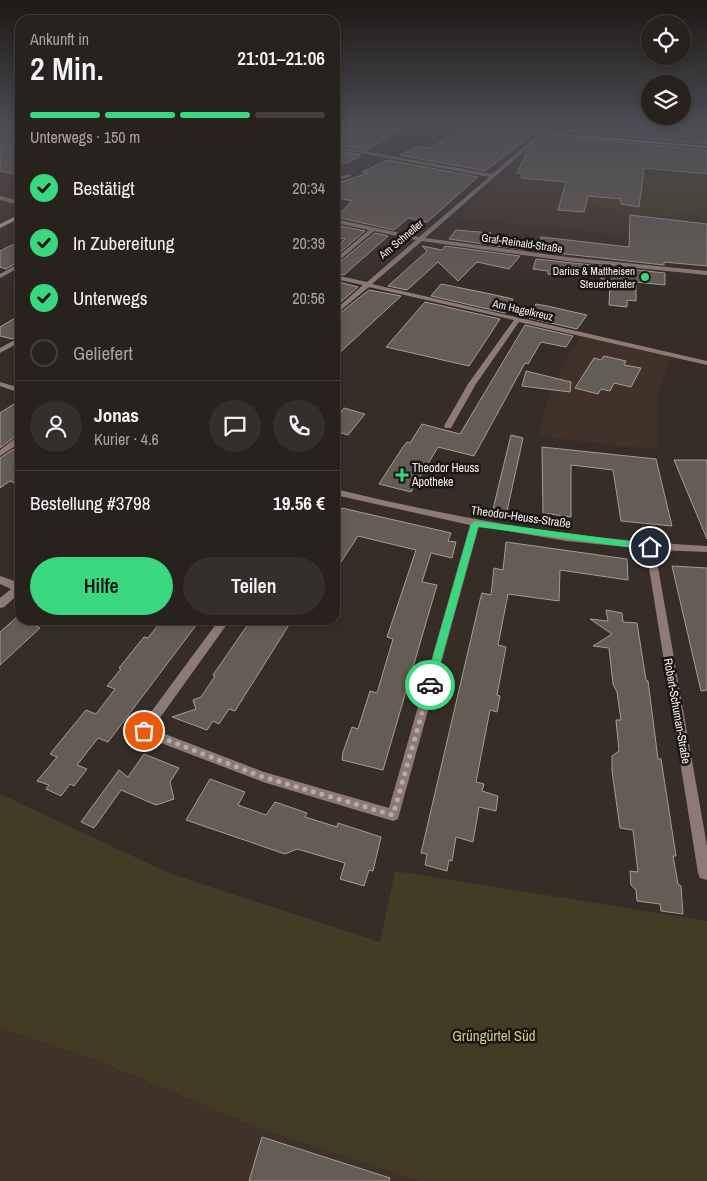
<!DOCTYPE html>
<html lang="de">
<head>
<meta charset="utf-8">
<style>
	:root { --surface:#28221e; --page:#342f2b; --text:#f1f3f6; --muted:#a5a4a4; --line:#443f3c; --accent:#39d87f }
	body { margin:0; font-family:"Archivo Narrow",sans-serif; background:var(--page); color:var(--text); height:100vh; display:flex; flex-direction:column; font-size:19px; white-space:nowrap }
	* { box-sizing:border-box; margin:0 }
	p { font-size:16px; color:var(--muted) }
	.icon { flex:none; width:28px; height:28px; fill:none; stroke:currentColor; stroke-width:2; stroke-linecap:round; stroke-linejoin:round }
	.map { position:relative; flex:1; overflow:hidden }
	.details { position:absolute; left:15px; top:15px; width:325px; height:610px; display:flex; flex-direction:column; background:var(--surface); border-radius:15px; box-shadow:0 2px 8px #0003,0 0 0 1px var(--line) }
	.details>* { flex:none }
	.controls { position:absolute; left:641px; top:15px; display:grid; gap:10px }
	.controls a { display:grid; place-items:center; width:50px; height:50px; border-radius:50%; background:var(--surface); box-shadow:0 2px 8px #0003,0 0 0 1px var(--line); font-size:25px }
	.pin { position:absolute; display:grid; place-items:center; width:42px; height:42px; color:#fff; margin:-21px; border:2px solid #fff; border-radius:50%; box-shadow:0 1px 5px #0007 }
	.courier { position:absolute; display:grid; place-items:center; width:50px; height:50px; margin:-25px; border:4px solid #39d87f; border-radius:50%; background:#fff; color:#222; box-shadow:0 1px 6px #0007 }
	.head em { font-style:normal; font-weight:600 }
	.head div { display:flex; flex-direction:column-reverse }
	.head { display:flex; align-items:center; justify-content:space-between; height:85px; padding:0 15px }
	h1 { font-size:32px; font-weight:600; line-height:38px }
	.bar { display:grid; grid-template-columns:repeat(4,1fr); gap:8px 5px; align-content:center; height:60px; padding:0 15px }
	.bar i { height:6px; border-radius:4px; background:var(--line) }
	.bar .active { background:var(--accent) }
	.bar p { grid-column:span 4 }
	.line { display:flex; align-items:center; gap:12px; padding:0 15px; border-top:1px solid var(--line) }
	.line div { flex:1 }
	.round { display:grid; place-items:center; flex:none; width:52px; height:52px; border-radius:26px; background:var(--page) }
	ol { padding:0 15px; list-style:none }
	li { display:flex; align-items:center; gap:15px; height:55px }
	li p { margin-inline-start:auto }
	li .icon { padding:5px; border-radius:50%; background:var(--accent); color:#111; stroke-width:4 }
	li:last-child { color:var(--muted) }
	li i { width:28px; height:28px; border:2px solid var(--line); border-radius:50% }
	.primary-button { display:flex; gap:10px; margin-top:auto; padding:10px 15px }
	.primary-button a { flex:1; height:58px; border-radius:30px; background:var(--accent); color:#111; font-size:20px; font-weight:600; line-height:58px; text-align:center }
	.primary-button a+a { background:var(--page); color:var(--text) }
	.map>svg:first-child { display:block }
</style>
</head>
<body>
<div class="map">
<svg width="707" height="1181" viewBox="0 0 707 1181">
	<rect width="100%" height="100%" fill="#362d28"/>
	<path fill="#403228" d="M0,125h20v86l-20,9z
		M553,136l154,14v94l-251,-26 91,-81z
		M581,336l90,20 -14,39v53l-27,-1 -92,-11 11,-41 15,-33z
		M0,1028l90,30 171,71 159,52h-420z"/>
	<path fill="#433c25" d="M667,172l40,4v44l-5,-1 -2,-5 -26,-2v5l-38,-3v3l-11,-1v-5l-43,-7 9,-24 32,19 -2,5 22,-29h24z
		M0,794l171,80 209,68 15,-71 312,50v260h-287l-159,-52 -170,-71 -91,-30z"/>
	<path fill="#645d55" stroke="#a59d94" d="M0,125h20v50l-20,-4z
		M335,125h22l-22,12z
		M368,125l33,4 -33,21 -33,-6z
		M465,125h42l28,8 -50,38 -86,-16 20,-9 12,2z
		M556,125h25l-1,2 37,3 1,-5h60v2l29,3v14l-156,-14z
		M546,135l161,15v24l-63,-6 -5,39 -18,-3v-5l-33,-3 -4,16 -26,-2 8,-28 -45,-4 2,-4 -6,-1 10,-22z
		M335,150l26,5 -14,8 -12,-2z
		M388,160l90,17 -51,45 -19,-4 -14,12 -58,-13 16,-16 -17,-4v-13l33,-11 -6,-1z
		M630,215l77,9v42l-43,-4v3l-126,-14 3,-14 88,10z
		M335,225l30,6 -30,26v-9l10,-9 -10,-2z
		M456,230l35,3 -1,3 45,5 -9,9 -77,-11z
		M375,233l13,3 -44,39 -9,-2v-7z
		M20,241v20l-14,8 -6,-2v-16z
		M422,246l20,4 3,-4 75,10 -11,13 -32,-7 -19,19 -20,-19 -31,28 -19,-4 39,-35z
		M536,259l129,14v12l-29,-3v19l-9,-1v7l-18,-2 1,-25 -9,-1v-3l-34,-3 -1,3 -18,-2v-3l-15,-2z
		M335,281l23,6 -23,20z
		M441,284l45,9 27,6 -8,14 -74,-17z
		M369,290l32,6 -66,61v-40z
		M425,302l75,17 -31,47 -83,-19z
		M536,304l11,2 40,9 -10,14 -48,-11z
		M20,315v20l-8,4 -12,-3v-9z
		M525,325l48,11 -7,11 -25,-5 -13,22 -3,-1 -51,93 -36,-9 -27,45 -32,-8 24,-37 4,-5 3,1 12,-19 38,10z
		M604,356l22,5 -2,4 17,3 -10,19 -17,-4 -4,8 -9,-2 -3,5 -23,-6 19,-30 7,2z
		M526,371l45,11 -1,10 -48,-6z
		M20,400v35l-4,1 -16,12v-35z
		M344,408l21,6 -17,21 -13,-4v-12z
		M511,435l12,3 -16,73 -14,-2z
		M20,445v40l-10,-4 -10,7v-30z
		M542,447l114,12 16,67 -51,-5 -8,-51 -42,-5v52l-28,-4z
		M674,460h33v79z
		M342,508l109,25 -3,8 8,1 -4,16 -21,-5 -9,29 15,3 -54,185 -41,-10 1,-8 9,-25 6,2 12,-38 7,2 16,-54 -6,-2 29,-87 -58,-14 -23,35v-59l4,1z
		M506,542l121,17 1,21 -68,-10 -1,31 -51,-7 -10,51 8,2 -9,48 3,1 -3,16 -7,-2 -14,72 8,2 -2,7 16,5 -2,15 -17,-4 -6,35 -17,-5 -4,24 -3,-1 -2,11 -22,-6 2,-11 -6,-1 59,-253 2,-7 9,2 3,-27 9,2z
		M672,566l35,2v122l-6,1z
		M606,610l16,3 1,9 14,1 9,57 2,1 10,78h3l15,97h-3l5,28 3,2 2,28 -22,-3 -1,-7 -23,-3 -1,-11 -5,-5 -1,-14 8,1 -5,-42 -13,-2 -8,-57v-15l7,-5 -3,-31h5l-4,-28 -4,-8 -4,-36 -16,-2 19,-12 -22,-15 18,2z
		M17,617l3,3h22l-6,6 4,2 -40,37v-33z
		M162,620h38l-92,122 -10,-4 -21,27 10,4 -13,17 -4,-2 -9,12 -15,-7 3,-4 -12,-4 20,-24 -7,-3 36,-44 10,4 19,-25 -8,-3 14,-17 -2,-1 25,-31 4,1z
		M251,620h41l-57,91 -6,-2 -10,15 -6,-3 -6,9 -35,-13 24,-8 -3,-9 8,-3 14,-21 -2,-1z
		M144,754l35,14 -9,14 4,17 -18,6 -35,-15 -27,38 -13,-6 38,-52 9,7z
		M210,779l35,13 -7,13 28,10 9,-13 32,11 -2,4 32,10 1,-4 43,14 -8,34 -4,-1 -5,16 -24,-7 5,-16 -48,-14 -12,5 -99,-34z
		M262,1137l128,41 -1,3h-140z"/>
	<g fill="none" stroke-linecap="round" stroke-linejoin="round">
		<path fill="#8e7a75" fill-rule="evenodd" d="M361,125h5l-31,17v-3z
			M549,125h5l-129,113 142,19 140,14v4l-140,-14 -145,-20 -50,43 335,77v4l-188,-43 -43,62 -25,44h-6l-1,-2 24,-42 46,-64 -145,-33 -34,28v-5l28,-25 -28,-6v-4l32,7 49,-42 -42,-9 -39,33v-5l34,-29 -34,-7v-4l84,18 70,-60 -154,-29v-2l157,28z
			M350,174l2,2 -17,5v-3z
			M0,196l20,5v4l-20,-5z
			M20,263v4l-20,11v-4z
			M20,337v5l-20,11v-5z
			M0,382l20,6v5l-20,-7z
			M17,437h3v6l-20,13v-6z
			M335,489c124,30 245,51 372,57v6l-52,-2 52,296v34l-7,-2 -2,-5 -52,-324 -80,-8 -87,-15 -80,289 -1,4 -5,2 -130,-39 -123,-47 -2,-4 2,-4 79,-107h11l-78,109 112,43 125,36 81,-283 -135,-30z
			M0,576l20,7v10l-16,14 -4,1v-10l11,-9 -11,-5z"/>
		<path fill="#c3a49c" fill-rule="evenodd" d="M509,125h9l37,8 152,13v2l-152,-13z
			M20,214v4l-20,10v-4z"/>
	</g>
	<linearGradient id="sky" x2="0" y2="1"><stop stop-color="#1e1916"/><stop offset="0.43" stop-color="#4c4c53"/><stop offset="1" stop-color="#4c4c53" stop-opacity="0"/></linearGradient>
	<rect width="707" height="291" fill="url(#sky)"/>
	<path fill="#39d87f" d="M475,521l175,23 3,3 -3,3 -172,-23 -44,158 -4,4 -5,-4 46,-161z"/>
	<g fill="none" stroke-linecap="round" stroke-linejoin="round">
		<path stroke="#b3aca8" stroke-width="5" stroke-dasharray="0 9" d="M144,731l119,46 130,38 37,-130"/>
	</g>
	<g fill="#39d87f" stroke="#1a1614" stroke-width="2">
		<circle cx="645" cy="277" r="5"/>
		<path d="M399.5 467.5h5v5h5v5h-5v5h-5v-5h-5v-5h5z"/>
	</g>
	<g text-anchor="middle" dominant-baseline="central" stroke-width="5" stroke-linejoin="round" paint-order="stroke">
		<g font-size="11" fill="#f6f0ed" stroke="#1a1614">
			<text transform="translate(401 239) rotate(-40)">Am Schneller</text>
			<text transform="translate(522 243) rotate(8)">Graf-Reinald-Straße</text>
			<text transform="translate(523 310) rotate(13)">Am Hagelkreuz</text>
		</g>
		<g font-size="11" fill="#f6f0ed" stroke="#1a1614" text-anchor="end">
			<text x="635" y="271">Darius &amp; Mattheisen<tspan x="635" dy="13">Steuerberater</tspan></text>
		</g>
		<g font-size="12" fill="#f6f0ed" stroke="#1a1614" text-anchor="start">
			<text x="412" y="468">Theodor Heuss<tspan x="412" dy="14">Apotheke</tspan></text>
		</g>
		<g font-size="12" fill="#f6f0ed" stroke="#1a1614">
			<text transform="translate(521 517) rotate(8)">Theodor-Heuss-Straße</text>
			<text transform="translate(677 711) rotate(80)">Robert-Schuman-Straße</text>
		</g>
		<g font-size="15" fill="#d7c584" stroke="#1a1614">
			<text x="494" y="1035">Grüngürtel Süd</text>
		</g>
	</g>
</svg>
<div class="controls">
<a><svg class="icon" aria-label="locate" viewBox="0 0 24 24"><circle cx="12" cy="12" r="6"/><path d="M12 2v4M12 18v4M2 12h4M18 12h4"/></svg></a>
<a><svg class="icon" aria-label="layers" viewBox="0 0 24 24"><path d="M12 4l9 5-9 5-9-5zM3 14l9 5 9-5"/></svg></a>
</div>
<div class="pin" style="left:144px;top:731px;background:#ea580c"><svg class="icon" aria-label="bag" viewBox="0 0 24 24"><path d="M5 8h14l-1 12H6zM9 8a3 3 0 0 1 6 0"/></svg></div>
<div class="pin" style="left:650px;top:547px;background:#1f2937"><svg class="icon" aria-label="home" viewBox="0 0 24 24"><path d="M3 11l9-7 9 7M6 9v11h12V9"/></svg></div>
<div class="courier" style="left:430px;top:685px"><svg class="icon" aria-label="car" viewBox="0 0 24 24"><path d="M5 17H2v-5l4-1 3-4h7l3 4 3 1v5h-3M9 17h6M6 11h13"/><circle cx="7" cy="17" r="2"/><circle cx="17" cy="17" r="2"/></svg></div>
<section class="details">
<div class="head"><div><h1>2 Min.</h1><p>Ankunft in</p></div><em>21:01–21:06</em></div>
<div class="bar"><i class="active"></i><i class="active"></i><i class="active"></i><i></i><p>Unterwegs · 150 m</p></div>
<ol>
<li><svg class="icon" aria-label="check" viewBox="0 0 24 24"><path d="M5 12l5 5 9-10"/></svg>Bestätigt<p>20:34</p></li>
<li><svg class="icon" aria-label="check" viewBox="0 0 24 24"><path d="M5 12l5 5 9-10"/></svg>In Zubereitung<p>20:39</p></li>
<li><svg class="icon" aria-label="check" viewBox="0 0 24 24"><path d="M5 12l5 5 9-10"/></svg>Unterwegs<p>20:56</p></li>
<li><i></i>Geliefert</li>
</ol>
<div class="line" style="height:90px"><a class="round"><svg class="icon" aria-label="person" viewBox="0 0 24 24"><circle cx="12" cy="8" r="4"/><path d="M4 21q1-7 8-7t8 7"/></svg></a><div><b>Jonas</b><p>Kurier · 4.6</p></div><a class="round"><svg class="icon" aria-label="chat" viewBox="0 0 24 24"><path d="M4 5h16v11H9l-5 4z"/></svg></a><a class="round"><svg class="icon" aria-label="phone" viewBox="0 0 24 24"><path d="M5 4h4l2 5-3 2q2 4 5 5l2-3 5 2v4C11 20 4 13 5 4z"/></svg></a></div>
<div class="line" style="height:65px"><div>Bestellung #3798</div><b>19.56 €</b></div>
<div class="primary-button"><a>Hilfe</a><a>Teilen</a></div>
</section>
</div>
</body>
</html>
